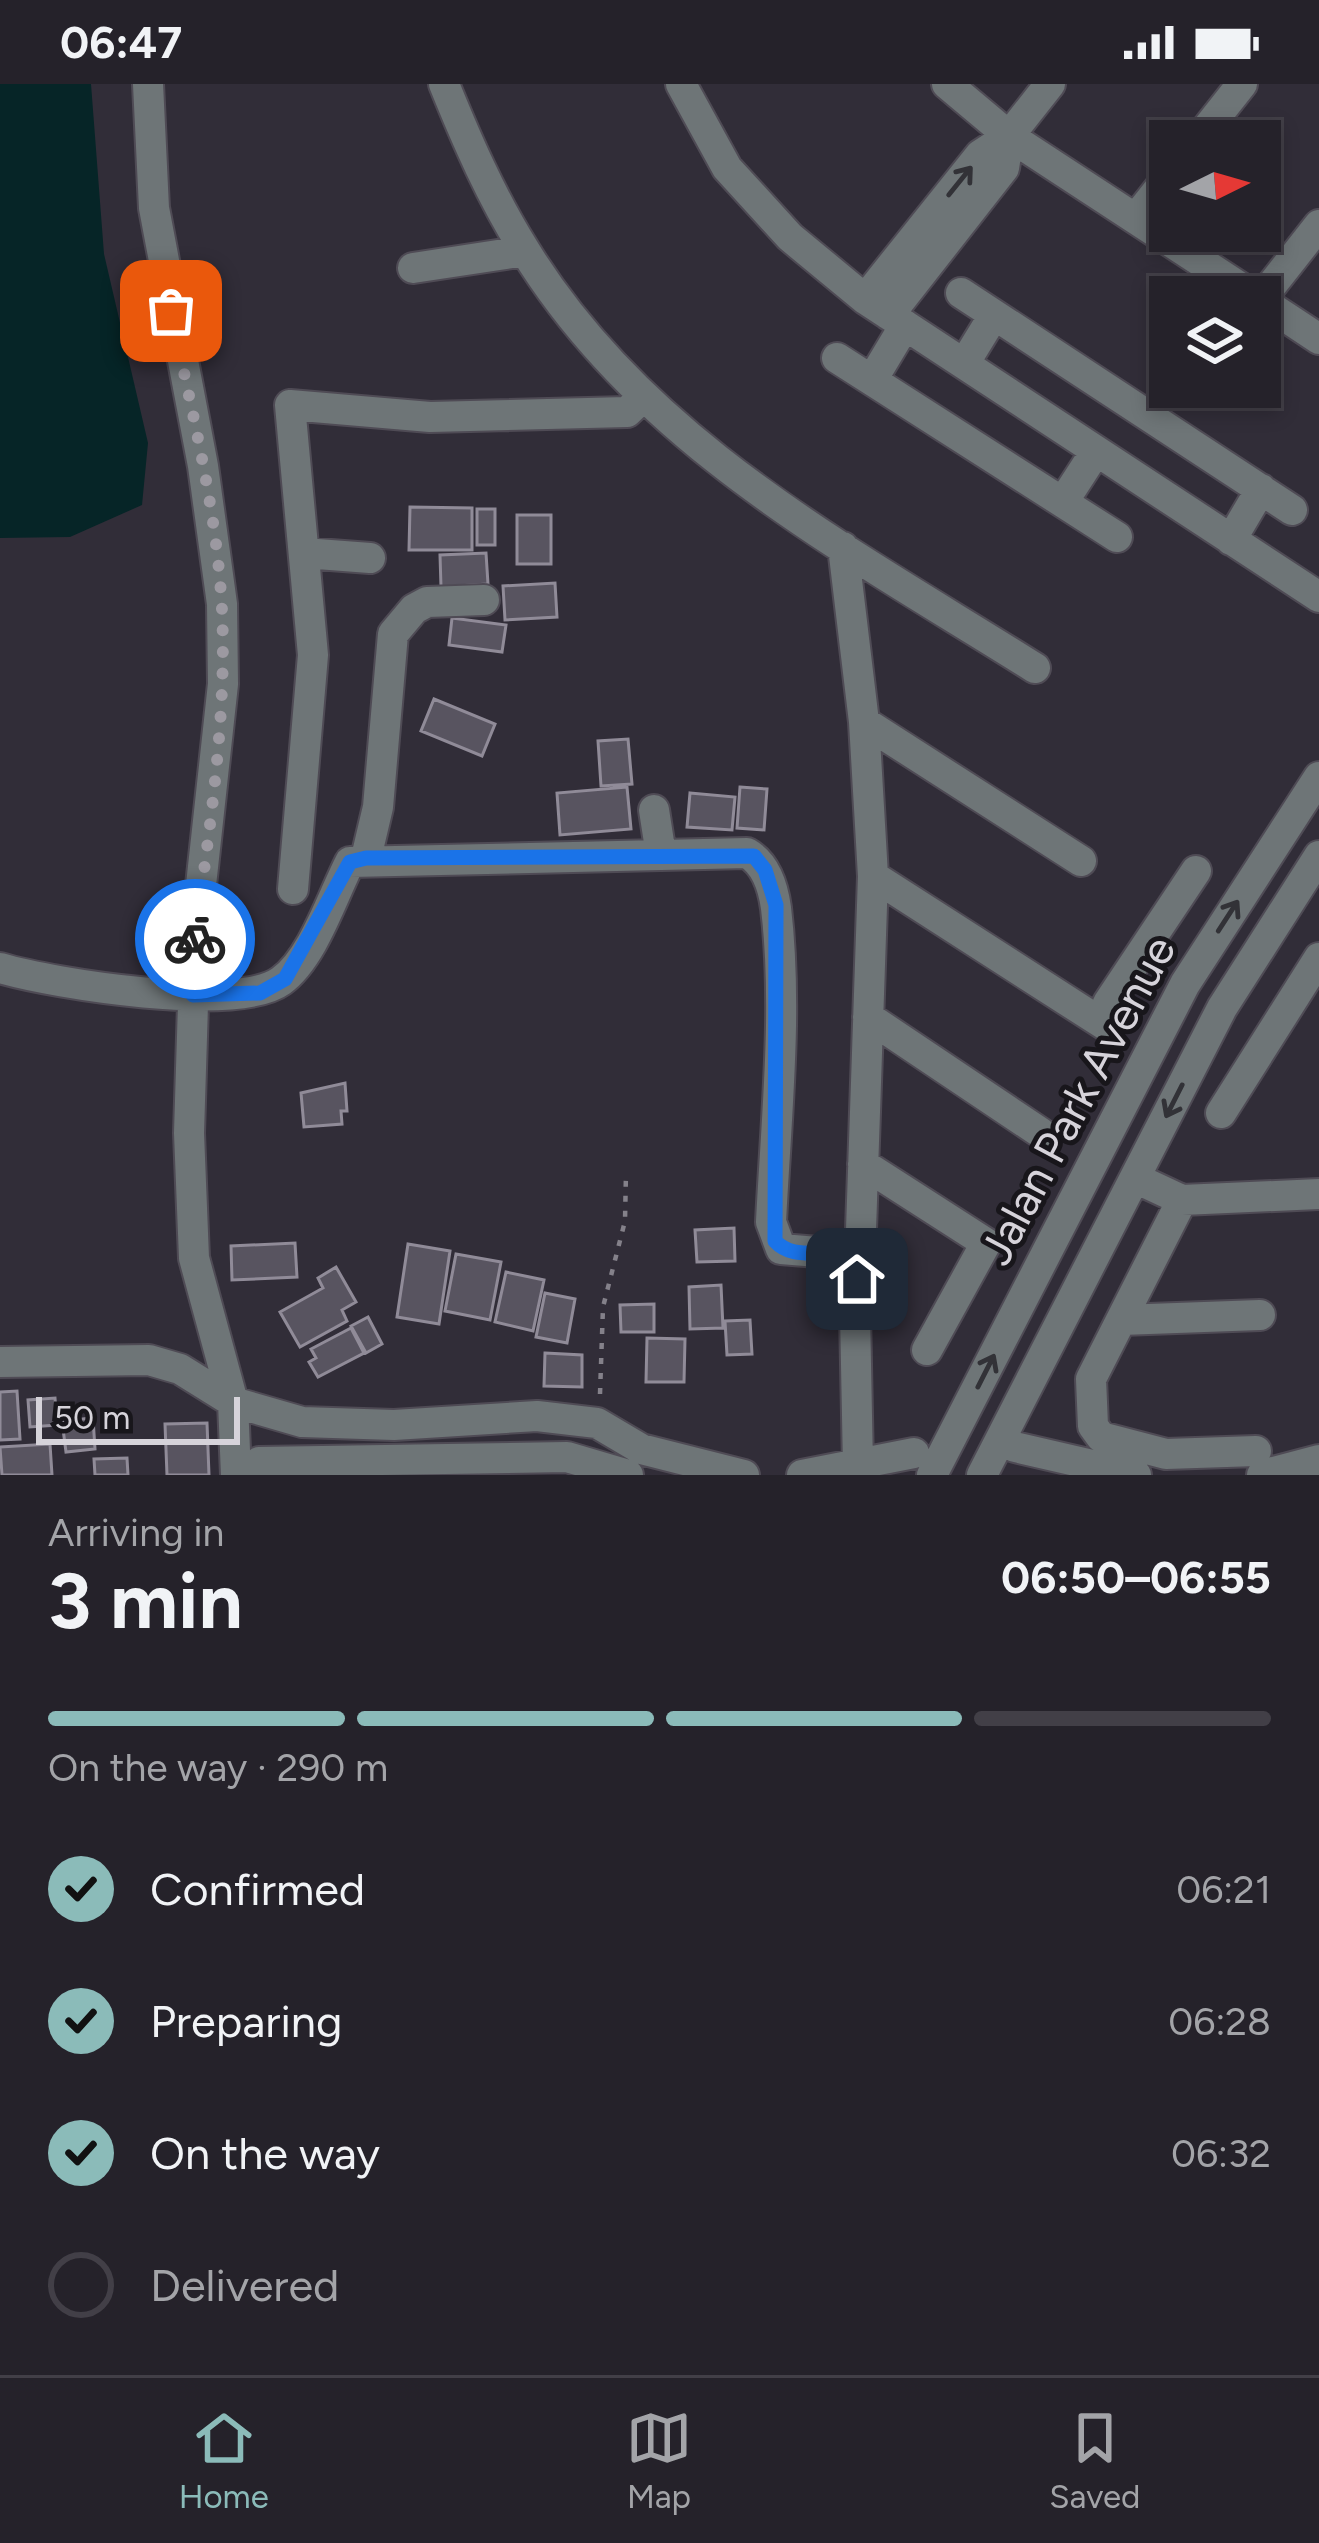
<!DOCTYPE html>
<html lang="en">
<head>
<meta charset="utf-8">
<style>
	:root { --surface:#25222a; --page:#2d2a32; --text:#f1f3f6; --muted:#a3a4a8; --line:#423f47; --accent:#8bbbb9 }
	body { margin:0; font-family:Figtree,sans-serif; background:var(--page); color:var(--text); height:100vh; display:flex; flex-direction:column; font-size:45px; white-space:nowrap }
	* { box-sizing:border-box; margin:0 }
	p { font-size:39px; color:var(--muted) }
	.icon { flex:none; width:66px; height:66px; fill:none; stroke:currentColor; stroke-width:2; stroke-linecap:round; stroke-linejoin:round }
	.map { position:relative; height:1391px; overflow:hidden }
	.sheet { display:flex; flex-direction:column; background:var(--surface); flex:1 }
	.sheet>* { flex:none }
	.needle { width:78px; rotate:85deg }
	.tools { position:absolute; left:1149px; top:36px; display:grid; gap:24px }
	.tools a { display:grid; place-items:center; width:132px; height:132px; border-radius:0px; background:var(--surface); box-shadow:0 6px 18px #0003,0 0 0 3px var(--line); font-size:60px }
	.scale { position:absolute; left:36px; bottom:30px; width:204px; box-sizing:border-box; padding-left:12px; border:6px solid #d6d3da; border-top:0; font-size:33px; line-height:42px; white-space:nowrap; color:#d6d3da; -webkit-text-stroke:9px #18161b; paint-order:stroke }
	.pin { position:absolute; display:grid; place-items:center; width:102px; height:102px; color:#fff; margin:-51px; border-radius:24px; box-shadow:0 6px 18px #0006 }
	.courier { position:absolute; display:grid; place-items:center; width:120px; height:120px; margin:-60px; border:9px solid #1a73e8; border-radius:50%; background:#fff; color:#222; box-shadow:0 3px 15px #0007 }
	.overview em { font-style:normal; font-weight:700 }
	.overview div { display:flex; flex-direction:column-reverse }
	.overview { display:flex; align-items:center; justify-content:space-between; height:204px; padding:0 48px }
	h1 { font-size:78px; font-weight:700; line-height:90px }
	.bar { display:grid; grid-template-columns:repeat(4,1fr); gap:18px 12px; align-content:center; height:144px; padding:0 48px }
	.bar i { height:15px; border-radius:9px; background:var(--line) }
	.bar .on { background:var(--accent) }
	.bar p { grid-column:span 4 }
	ol { padding:0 48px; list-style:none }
	li { display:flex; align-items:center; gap:36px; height:132px }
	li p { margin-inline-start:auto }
	li .icon { padding:12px; border-radius:50%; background:var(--accent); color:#111; stroke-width:4 }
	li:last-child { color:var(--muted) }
	li i { width:66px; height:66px; border:6px solid var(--line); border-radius:50% }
	.status { display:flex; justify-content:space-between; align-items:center; height:84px; padding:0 60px; background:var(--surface); direction:ltr }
	.status svg { height:33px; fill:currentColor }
	.dock { display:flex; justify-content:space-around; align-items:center; height:168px; border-top:3px solid var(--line); background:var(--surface); font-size:33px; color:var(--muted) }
	.dock a { display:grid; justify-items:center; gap:6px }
	.dock .on { color:var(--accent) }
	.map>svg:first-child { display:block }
</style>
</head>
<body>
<div class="status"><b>06:47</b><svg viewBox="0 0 49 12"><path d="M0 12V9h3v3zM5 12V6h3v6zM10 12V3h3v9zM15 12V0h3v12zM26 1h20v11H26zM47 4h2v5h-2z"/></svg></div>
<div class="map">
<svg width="1319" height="1391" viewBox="0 0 1319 1391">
	<rect width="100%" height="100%" fill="#312d38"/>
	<path fill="#062527" d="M0,0h91l13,170 44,189 -6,62 -72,32 -70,1z"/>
	<path fill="#585460" stroke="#908b98" stroke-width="3" d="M410,423l62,1v42h-63z
		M477,425h18v36h-18z
		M517,431h34v49h-34z
		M486,469l2,31 -47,3 -1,-32z
		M555,499l2,34 -52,3 -2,-34z
		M452,534l54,7 -4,27 -53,-7z
		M434,615l61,25 -13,32 -61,-25z
		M628,655l4,45 -31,2 -3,-45z
		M627,703l4,42 -71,6 -3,-42z
		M740,703l27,2 -3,41 -27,-2z
		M690,709l45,4 -3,33 -45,-3z
		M345,999l2,28h-6l1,13 -38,3 -3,-34z
		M734,1144l1,33 -38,1 -2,-32z
		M295,1159l2,34 -65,3 -1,-34z
		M408,1160l42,7 -11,73 -42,-7z
		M456,1170l45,8 -11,58 -45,-9z
		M336,1183l20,35 -14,8 5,11 -47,26 -20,-35 43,-24 -5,-10z
		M506,1188l38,8 -11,51 -38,-9z
		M721,1201l2,43 -33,1 -1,-42z
		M545,1209l30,6 -8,44 -31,-6z
		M654,1220v28h-33l-1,-27z
		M368,1233l14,27 -16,9 -15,-27z
		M750,1236l2,34 -25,1 -2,-34z
		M351,1244l13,25 -46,24 -9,-15 7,-4 -5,-9z
		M647,1254l38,1 -1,43h-38z
		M545,1269l37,2v32l-38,-1z
		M17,1307l3,48 -20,1v-48z
		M55,1314l2,27 -27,2 -2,-27z
		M93,1334l2,31 -29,3 -4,-31z
		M207,1339l2,52h-42l-2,-51z
		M50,1360l2,31h-50l-2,-28z
		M127,1374l1,17h-33l-1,-16z"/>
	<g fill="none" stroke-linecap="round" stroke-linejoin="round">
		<g stroke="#4f4b55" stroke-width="34">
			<path id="minor" d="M148,0l6,124 49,258 19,138 1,80 -28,256 -6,193 5,125 39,144 3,73
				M444,0c23,57 47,112 80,165 119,195 324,301 511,419
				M681,0l46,84 63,69 75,62 454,298
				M947,0l62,52 246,161
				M1197,57l45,-57
				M1136,134l34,-43
				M413,184l112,-17
				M961,209l331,217
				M865,215l115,-144 29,-19 41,-52
				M1260,216l59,-75
				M1260,216l59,39
				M889,231l115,-147 5,-32
				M837,274l280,179
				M964,280l30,-49
				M872,296l33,-55
				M1063,418l33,-51
				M1231,456l30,-51
				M843,463l21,175 9,154 -12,354
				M304,469l66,5
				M864,638l217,139
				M654,726l7,45 86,-2c19,11 26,33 29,55 12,101 0,212 -5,314l10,27 61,5 12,8 4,204
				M366,774l12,-51 15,-173 21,-25 13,-7 57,-2
				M873,792l232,149
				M293,805l20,-234 -23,-250 140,12 197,-5 16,-15
				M0,884c54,16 237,45 281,13 32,-23 51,-84 69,-119l311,-7
				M1108,919l88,-132
				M868,933l173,116
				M1221,1029l98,-155
				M863,1080l123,79 -59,107
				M1135,1094l47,22 137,-6
				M1182,1116l-91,179 2,47 8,11 65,17 90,-3
				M1121,1236l139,-5
				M0,1278l149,-2 31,9 53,33 69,20 92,3 143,-9 60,7 44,26 103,26
				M1015,1363l121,28
				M259,1391v-13l308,-5 61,18
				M802,1391l112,-22
				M932,1391l253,-491 134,-207
				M982,1391l240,-467 97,-152
				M1262,1391l57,-15"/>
		</g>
		<path stroke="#84818a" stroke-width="4.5" stroke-dasharray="6 9" stroke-linecap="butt" d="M600,1310l3,-87 22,-86 1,-49"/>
		<use href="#minor" stroke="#6e7577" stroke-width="30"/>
	</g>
	<defs><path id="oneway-shaft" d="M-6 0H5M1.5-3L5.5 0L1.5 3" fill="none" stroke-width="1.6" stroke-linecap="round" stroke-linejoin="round" transform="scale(3)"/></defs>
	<g stroke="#323237">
		<use href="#oneway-shaft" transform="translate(960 97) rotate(-51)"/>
		<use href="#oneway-shaft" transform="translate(1228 832) rotate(-57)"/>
		<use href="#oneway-shaft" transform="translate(1174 1017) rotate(117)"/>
		<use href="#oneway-shaft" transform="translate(986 1287) rotate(-63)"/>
	</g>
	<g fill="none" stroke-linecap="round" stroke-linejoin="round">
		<path stroke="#9c99a1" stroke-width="12" stroke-dasharray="0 21.6" d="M171,227c20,98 46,198 51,299 5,110 -13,220 -27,329"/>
		<path stroke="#1a73e8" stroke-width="15" d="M195,855l-2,56 67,-2 25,-14 65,-117 16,-4 388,-2 11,14 11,35 -1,336c21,23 55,3 79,21l3,17"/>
	</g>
	<g text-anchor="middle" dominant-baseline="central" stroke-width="10" stroke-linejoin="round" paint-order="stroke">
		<g font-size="45" fill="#d6d3da" stroke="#18161b">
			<text transform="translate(1077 1016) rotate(-62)">Jalan Park Avenue</text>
		</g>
	</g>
</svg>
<div class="tools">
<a><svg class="needle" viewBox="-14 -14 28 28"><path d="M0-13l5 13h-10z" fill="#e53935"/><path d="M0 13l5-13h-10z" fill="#a3a4a8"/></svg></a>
<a><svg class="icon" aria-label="layers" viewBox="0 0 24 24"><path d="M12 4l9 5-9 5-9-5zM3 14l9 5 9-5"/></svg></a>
</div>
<div class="scale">50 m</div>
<div class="pin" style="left:171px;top:227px;background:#ea580c"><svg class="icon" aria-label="bag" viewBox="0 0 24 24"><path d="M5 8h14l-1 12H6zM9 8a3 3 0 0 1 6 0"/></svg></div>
<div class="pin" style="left:857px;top:1195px;background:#1f2937"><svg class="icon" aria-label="home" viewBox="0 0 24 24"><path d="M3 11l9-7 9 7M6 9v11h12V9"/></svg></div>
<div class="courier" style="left:195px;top:855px"><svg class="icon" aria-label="bike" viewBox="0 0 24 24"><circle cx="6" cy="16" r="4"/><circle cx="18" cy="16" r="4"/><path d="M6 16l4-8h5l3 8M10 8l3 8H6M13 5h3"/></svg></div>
</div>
<section class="sheet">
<div class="overview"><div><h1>3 min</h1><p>Arriving in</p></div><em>06:50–06:55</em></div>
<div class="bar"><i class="on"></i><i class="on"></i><i class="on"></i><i></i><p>On the way · 290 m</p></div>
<ol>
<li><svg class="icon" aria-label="check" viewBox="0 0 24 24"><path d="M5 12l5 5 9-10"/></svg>Confirmed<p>06:21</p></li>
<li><svg class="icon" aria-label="check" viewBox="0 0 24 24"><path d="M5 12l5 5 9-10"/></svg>Preparing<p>06:28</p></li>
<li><svg class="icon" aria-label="check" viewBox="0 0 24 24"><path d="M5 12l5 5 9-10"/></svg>On the way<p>06:32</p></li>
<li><i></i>Delivered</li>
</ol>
</section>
<nav class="dock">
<a class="on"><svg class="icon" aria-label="home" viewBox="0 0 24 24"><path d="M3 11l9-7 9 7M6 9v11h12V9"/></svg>Home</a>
<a><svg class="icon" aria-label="map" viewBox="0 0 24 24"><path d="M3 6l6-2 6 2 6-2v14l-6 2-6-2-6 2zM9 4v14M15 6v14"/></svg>Map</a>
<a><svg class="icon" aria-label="saved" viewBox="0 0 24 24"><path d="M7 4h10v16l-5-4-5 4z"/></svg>Saved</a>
</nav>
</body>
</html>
